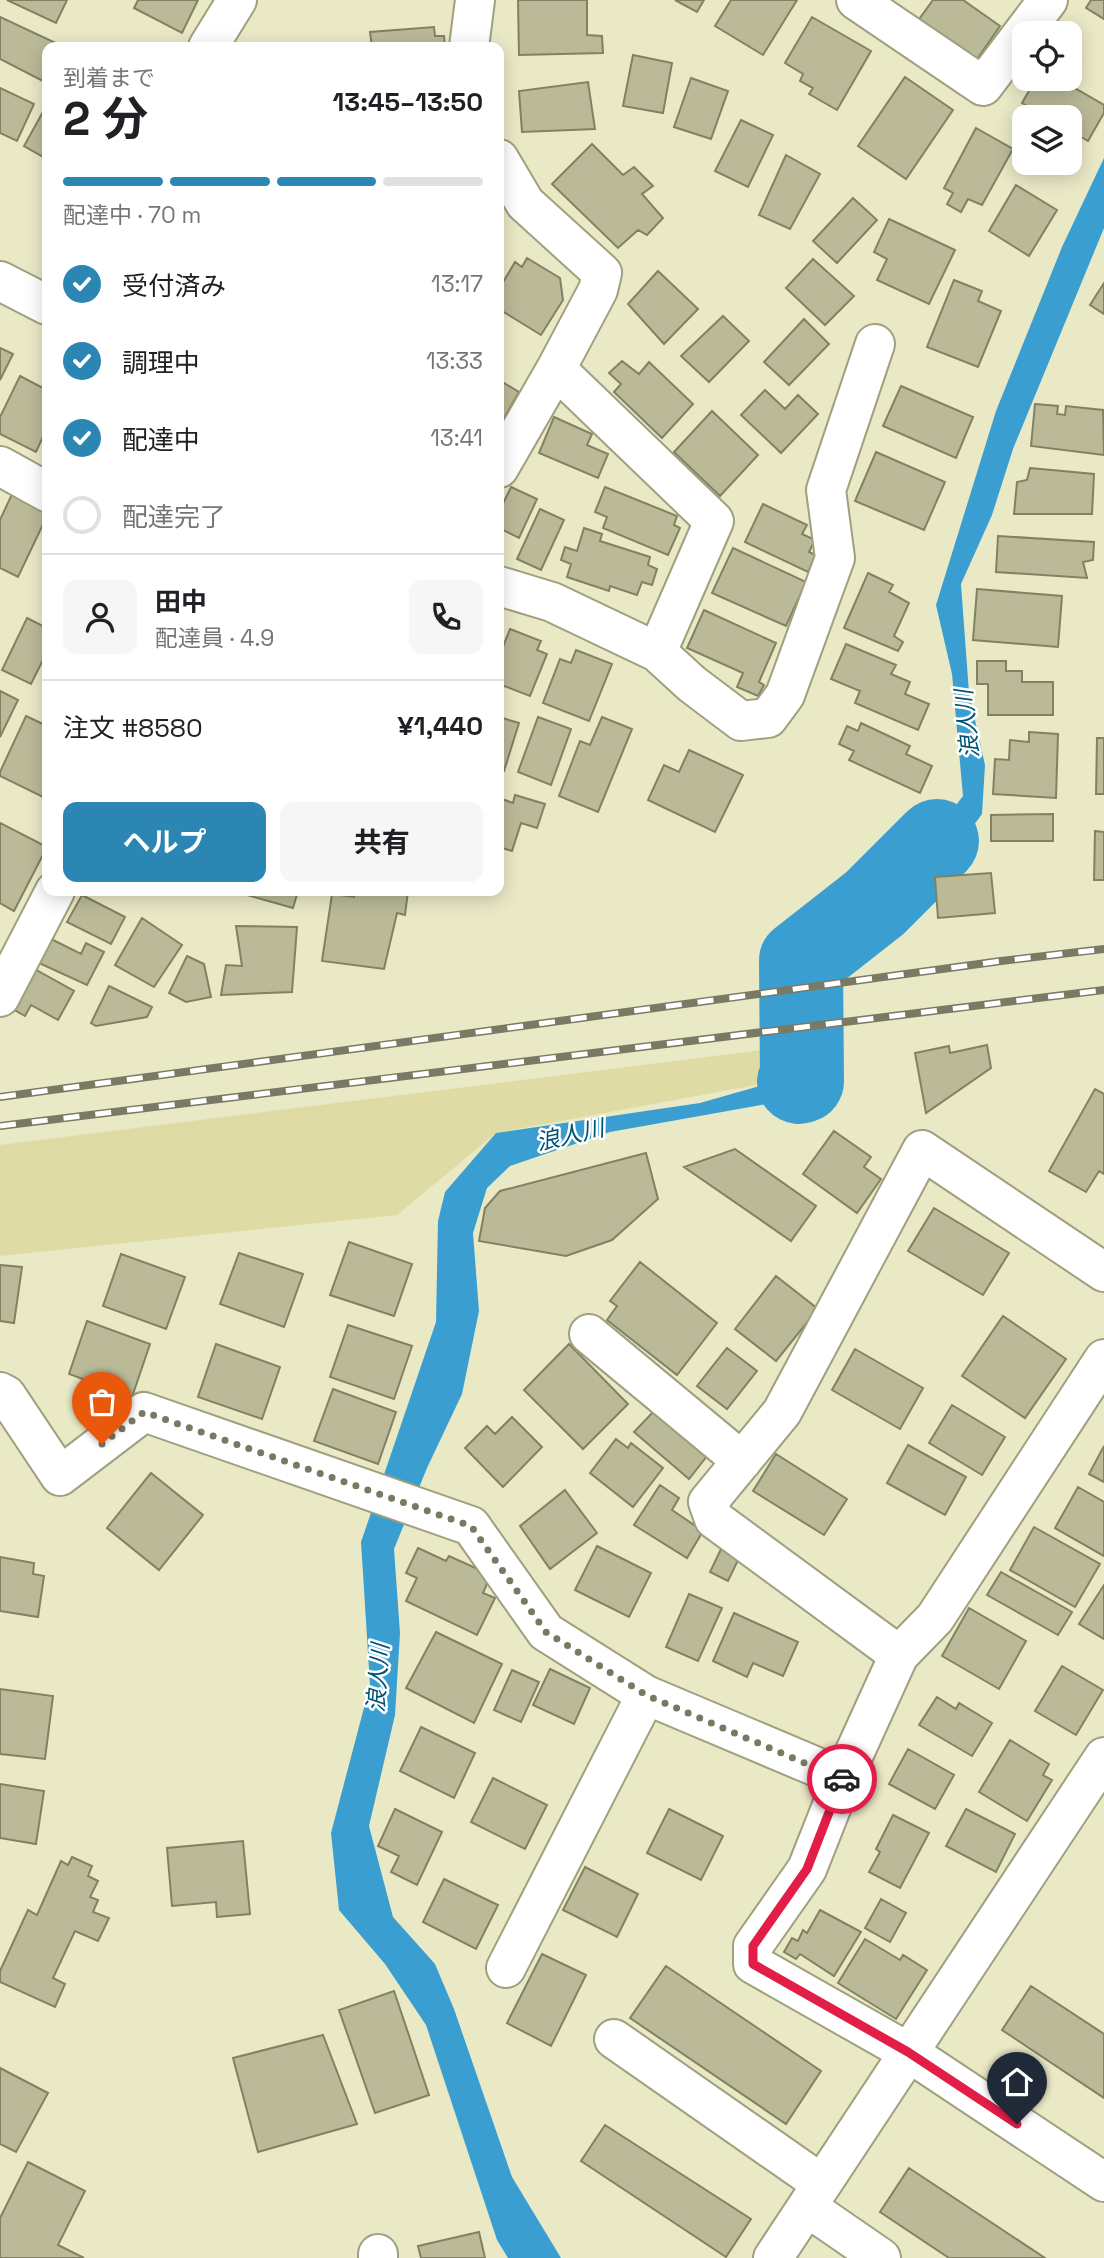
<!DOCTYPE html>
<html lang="ja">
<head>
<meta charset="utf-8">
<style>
	:root { --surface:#fff; --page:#f6f6f6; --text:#202124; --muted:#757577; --line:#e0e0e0; --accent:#2b86b3 }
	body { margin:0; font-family:"Space Grotesk","Noto Sans JP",sans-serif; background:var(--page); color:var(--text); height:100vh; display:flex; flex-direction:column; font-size:26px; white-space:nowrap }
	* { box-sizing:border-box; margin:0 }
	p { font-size:23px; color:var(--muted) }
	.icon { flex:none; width:38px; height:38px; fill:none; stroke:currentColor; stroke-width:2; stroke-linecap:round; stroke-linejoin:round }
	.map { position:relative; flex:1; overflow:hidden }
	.sheet { position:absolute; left:42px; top:42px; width:462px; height:854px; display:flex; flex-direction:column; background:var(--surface); border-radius:14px; box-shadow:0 4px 18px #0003 }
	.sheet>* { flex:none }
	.fabs { position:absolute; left:1012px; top:21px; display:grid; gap:14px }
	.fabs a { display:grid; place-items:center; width:70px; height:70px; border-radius:14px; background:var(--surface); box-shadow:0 4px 18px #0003; font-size:35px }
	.pin { position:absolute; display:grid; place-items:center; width:60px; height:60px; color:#fff; margin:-72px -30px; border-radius:50% 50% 50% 0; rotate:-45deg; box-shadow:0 0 7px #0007 }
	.pin .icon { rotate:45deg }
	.courier { position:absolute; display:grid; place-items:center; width:70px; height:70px; margin:-35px; border:5px solid #e11d48; border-radius:50%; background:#fff; color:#222; box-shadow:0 2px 9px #0007 }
	.summary em { font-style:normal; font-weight:700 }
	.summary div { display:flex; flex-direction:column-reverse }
	.summary { display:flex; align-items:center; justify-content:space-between; height:119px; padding:0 21px }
	h1 { font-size:46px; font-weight:700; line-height:52px }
	.bar { display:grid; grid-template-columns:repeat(4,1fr); gap:10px 7px; align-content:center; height:84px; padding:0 21px }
	.bar i { height:9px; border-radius:5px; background:var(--line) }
	.bar .active { background:var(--accent) }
	.bar p { grid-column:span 4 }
	.line { display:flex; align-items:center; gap:18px; padding:0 21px; border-top:2px solid var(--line) }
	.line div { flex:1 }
	.round { display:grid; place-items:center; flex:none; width:74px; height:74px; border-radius:14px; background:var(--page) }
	ol { padding:0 21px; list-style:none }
	li { display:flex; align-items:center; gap:21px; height:77px }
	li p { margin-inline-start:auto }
	li .icon { padding:7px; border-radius:50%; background:var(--accent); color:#fff; stroke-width:4 }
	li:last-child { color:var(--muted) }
	li i { width:38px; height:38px; border:4px solid var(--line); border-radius:50% }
	.cta { display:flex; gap:14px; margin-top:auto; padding:14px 21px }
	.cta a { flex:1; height:80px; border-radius:14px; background:var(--accent); color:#fff; font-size:28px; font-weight:700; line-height:80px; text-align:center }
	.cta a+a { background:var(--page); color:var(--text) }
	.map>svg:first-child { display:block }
</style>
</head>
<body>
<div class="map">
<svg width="1104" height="2258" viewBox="0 0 1104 2258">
	<rect width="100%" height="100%" fill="#eae9c6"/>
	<path fill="#dedca4" d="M762,1050l15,31 -281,52 -99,82 -397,41v-111z"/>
	<path fill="#3b9ed1" d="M1104,158v70l-91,221 -21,66 -31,69 8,109 16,72 -3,49 -20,27 -139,131 -8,49 10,39 -14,36 -201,36 -100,34 -23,22 -14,45 6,78 -17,83 -35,74 -33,81 6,84 -5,82 -26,111 24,91 42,47 19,45 58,168 49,81h-53l-11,-18 -71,-215 -41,-61 -46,-54 -8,-77 39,-148 -9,-143 75,-220 2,-101 7,-29 51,-59 204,-30 84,-24 9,-27 -5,-72 112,-102 63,-82 -11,-122 -16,-69 60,-194 66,-164z"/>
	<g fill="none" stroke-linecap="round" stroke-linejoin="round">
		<path stroke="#3b9ed1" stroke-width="84" d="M799,1082l3,-1 -1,-120 74,-58 62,-62"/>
	</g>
	<path fill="#bbba98" stroke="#828161" stroke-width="2" d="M7,0h60l-11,23z
		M138,0h60l-16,33 -48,-25z
		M518,0h69v35l15,1 1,17 -84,2z
		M675,0h29l-7,12z
		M731,0h66l-34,55 -48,-29z
		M933,0h30l37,26 -25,36 -58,-40z
		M1091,0h13v19l-18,-11z
		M0,17l60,28 -1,2h-12v24l-4,10 -43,-22z
		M812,17l59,34 -34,59 -28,-16 4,-6 -13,-7 3,-7 -18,-11z
		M434,27l1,9h9l1,11h-73l-2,-15z
		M633,55l39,8 -9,50 -40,-7z
		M905,77l48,33 -47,69 -48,-33z
		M691,78l37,13 -17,48 -37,-12z
		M1036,79h23l45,26v8l-16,28 -19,-11v-13h-23l-24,-14z
		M588,82l7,47 -73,3 -3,-41z
		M0,88l34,16 -17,37 -17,-8z
		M44,110l3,1v48l-23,-13z
		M741,120l32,15 -25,52 -33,-16z
		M976,128l37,21 -31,56 -14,-6 -7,13 -14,-8 6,-11 -9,-5z
		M592,144l31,31 11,-8 19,19 -11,8 21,24 -16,17 -9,-5 -20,18 -66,-64z
		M786,155l34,19 -30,55 -31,-14z
		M1016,185l41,25 -28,46 -40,-25z
		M853,198l24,22 -40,43 -24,-22z
		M889,219l66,31 -26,54 -52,-24 10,-21 -13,-7z
		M527,258l33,20 3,22 -22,35 -42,-26v-20l16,-27 7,5z
		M813,259l41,37 -29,29 -39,-37z
		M658,271l40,38 -34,35 -36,-40z
		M954,280l28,11 -4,10 23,10 -23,56 -51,-20z
		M1104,283v31l-14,-9z
		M723,316l26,25 -40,41 -28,-26z
		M804,319l25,25 -40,41 -25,-23z
		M0,348l13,6 -13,26z
		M622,361l17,13 10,-12 44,42 -31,34 -48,-46 7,-8 -12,-11z
		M20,376l27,14v38l-11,24 -36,-18v-17z
		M499,380l20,12 -20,35z
		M901,386l72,31 -17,41 -73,-32z
		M765,390l20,19 13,-14 20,19 -37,39 -40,-38z
		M1035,404l23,2 -1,8 8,1 1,-9 37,4 1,45 -73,-9z
		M712,411l46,44 -38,41 -46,-44z
		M554,417l38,17 -5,11 21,9 -10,24 -59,-25z
		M876,452l69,30 -21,48 -69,-29z
		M1030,468l64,6 -2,40h-78l3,-32 10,-2z
		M511,487l26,12 -18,39 -20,-10v-16z
		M605,487l72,29 -3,9 6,3 -12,27 -65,-27 4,-11 -12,-5z
		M12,494l35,17v5l-29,61 -18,-9v-48z
		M763,504l44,21 -5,9 13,6 -6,12 7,3 -8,17 -63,-30z
		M540,509l24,11 -23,50 -24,-11z
		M584,528l18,6 -2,7 50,16 -2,8 9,4 -5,16 -10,-3 -5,13 -27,-9 -1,5 -42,-14 4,-13 -10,-4 4,-13 12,4z
		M998,536l96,6 -1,18 -10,2 4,16 -91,-6z
		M733,548l73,34 -20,44 -74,-33z
		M868,573l25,12 -4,7 20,11 -15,33 9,6 -5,9 -54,-23z
		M977,589l85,7 -4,51 -85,-7z
		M704,610l72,33 -17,39 5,3 -6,11 -21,-9 6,-14 -56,-25z
		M27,618l20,10v24l-16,32 -29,-14z
		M510,629l31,12 -4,9 10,4 -17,42 -31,-12v-27z
		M846,644l50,21 -5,9 19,8 -5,12 24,10 -11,26 -63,-27 5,-12 -29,-12z
		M576,650l36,14 -23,57 -46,-18 17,-44 11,4z
		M977,661h29v10h16v11h31v33h-65v-31h-11z
		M0,691l18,9 -18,37z
		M26,716l21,10v73l-47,-23v-4z
		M499,717l20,6 -15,48 -5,-1z
		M538,717l33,12 -20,56 -33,-13z
		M602,717l30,12 -34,83 -39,-16 21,-55 10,4z
		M861,723l49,23 -4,8 26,12 -12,27 -71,-33 5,-9 -15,-7 8,-18 11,5z
		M1029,732l29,2 -2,64 -63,-4 2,-35 14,1 1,-20 19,2z
		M1097,738h7v56h-8z
		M689,750l54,25 -28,57 -67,-32 16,-35 15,7z
		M515,795l30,9 -8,24 -16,-5 -9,28 -13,-4v-49l14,5z
		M1053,814v27h-62v-26z
		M0,823l47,24 -33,64 -14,-8z
		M1095,831l9,1v48h-10z
		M991,873l4,40 -57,5 -3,-41z
		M233,891h65l-5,17z
		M356,891h52l-3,24 -8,-2 -13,56 -62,-8 10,-67 22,3z
		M82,895l43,22 -14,27 -44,-22z
		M142,918l40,27 -28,42 -39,-22z
		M236,926l61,1 -5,65 -71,3 5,-30 16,1z
		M51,939l30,15 5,-11 18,9 -17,33 -48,-22z
		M187,956l17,8 7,33 -25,5 -17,-9z
		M31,967l43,24 -16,29 -27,-15 -6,11 -16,-9z
		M109,986l43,21 -5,10 -51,9 -5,-3z
		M987,1045l4,23 -65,45 -11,-60 34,-7 1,7z
		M1095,1089l9,5v80l-5,-3 -13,21 -37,-21z
		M834,1131l37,26 -7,10 17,12 -24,34 -54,-39z
		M735,1149l81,57 -25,35 -107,-74z
		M646,1153l12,46 -46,41 -46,16 -87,-15 6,-33 15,-17z
		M934,1208l75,45 -26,42 -75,-44z
		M349,1242l63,22 -18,52 -64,-21z
		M239,1253l64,21 -19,53 -64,-23z
		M121,1254l64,23 -19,52 -63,-23z
		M640,1262l77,61 -40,52 -70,-55 10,-14 -7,-5z
		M0,1265l22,2 -8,56 -14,-2z
		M776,1276l42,33 -42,52 -41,-32z
		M1003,1316l63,43 -41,59 -63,-42z
		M87,1321l63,23 -18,53 -63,-23z
		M348,1325l64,21 -18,53 -64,-22z
		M216,1344l64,23 -18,52 -64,-22z
		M569,1344l59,60 -45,45 -59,-59z
		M727,1348l30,23 -30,38 -30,-23z
		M855,1349l68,39 -23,41 -68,-39z
		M333,1389l63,23 -18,52 -64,-23z
		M952,1405l53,32 -23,38 -53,-32z
		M654,1411l53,45 -18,23 -55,-47z
		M512,1417l30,30 -39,40 -38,-39 22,-22 8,8z
		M616,1439l12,9 3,-5 32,25 -30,39 -43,-34z
		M908,1445l58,32 -21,38 -58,-32z
		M1104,1446v36l-15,-8z
		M776,1454l71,45 -23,36 -71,-44z
		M151,1473l52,42 -44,55 -52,-42z
		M660,1485l19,13 -7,12 31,21 -16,27 -53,-33z
		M1078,1487l26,15v54l-49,-28z
		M565,1490l32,43 -47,36 -30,-43z
		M1034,1527l66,37 -25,43 -65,-37z
		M597,1546l54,27 -22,44 -54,-27z
		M418,1548l28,13 3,-5 42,19 -8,18 12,5 -18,37 -71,-34 11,-23 -11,-5z
		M721,1549l18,9 -11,23 -18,-9z
		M0,1557l34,6 -1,11 11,2 -6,41 -38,-6z
		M1001,1572l71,40 -14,23 -71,-40z
		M1104,1585v54l-25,-15z
		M689,1594l33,14 -24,53 -32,-14z
		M969,1608l57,33 -27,48 -57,-33z
		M734,1613l64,29 -15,34 -30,-13 -6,14 -34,-16z
		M436,1632l66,32 -28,59 -68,-35z
		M1062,1666l41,24 -27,45 -41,-24z
		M550,1669l40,19 -16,36 -41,-19z
		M512,1670l27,12 -18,40 -27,-12z
		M0,1689l53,7 -8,63 -45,-5z
		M937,1697l19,12 3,-6 33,20 -20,33 -53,-31z
		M421,1727l54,26 -21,45 -54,-27z
		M1010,1740l39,24 -6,11 9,5 -25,41 -48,-29z
		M908,1749l46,26 -19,34 -46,-25z
		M493,1778l54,27 -22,44 -54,-27z
		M0,1784l44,7 -8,53 -36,-6z
		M395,1809l47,23 -25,53 -26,-13 8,-16 -21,-10z
		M669,1809l54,27 -22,44 -54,-27z
		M966,1809l49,25 -19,38 -50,-26z
		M893,1815l36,18 -29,55 -31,-16 11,-20 -4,-3z
		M243,1841l7,73 -33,3 -1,-15 -44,4 -5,-58z
		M72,1857l20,9 -4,10 10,5 -8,16 8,3 -5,12 16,6 -11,23 -23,-10 -22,47 12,6 -10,23 -55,-25v-11l28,-61 9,5 24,-54 7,4z
		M585,1867l53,27 -21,43 -54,-27z
		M444,1879l54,26 -22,44 -53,-27z
		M881,1899l25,14 -16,29 -25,-14z
		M820,1910l41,22 -27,44 -34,-22 -4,5 -12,-7 8,-14 6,3 5,-11 4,3z
		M865,1939l35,21 3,-5 24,15 -31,49 -58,-36z
		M542,1954l44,21 -35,71 -44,-23z
		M666,1966l155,105 -35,53 -156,-106z
		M1031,1986l73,48v64l-102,-68z
		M394,1991l35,104 -54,18 -36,-103z
		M323,2035l34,89 -99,28 -25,-94z
		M0,2068l48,25 -32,59 -16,-8z
		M605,2125l146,94 -25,38 -145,-96z
		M28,2162l57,29 -27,54 26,13h-84v-40z
		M909,2168l136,90h-96l-69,-46z
		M479,2232l6,26h-64l-3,-12z"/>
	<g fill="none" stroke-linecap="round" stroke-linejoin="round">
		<g stroke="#a09f7e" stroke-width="42">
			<path id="minor" d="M856,0l127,86 65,-86
				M208,47l29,-47
				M469,47l6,-47
				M499,159l26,44 77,70 -4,17 -42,79 -57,99
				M0,281l47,24
				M556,369l158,152 -57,131
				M0,466l47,26
				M499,586l53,16 105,50 35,32 49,37 27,-3 17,-23 50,-137 -9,-68 49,-146
				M0,997l55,-106
				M589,1334l153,127
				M1104,1359l-169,259 -36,37 -56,123 -36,91 -54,77v18l155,88 196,130
				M0,1392l6,3 54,81 84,-64 327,114 75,106 100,63 197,83
				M899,1655l-185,-136 -6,-17 74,-90 140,-262 182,122
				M506,1968l140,-273
				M614,2039l208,145
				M807,2207l74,51
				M378,2254v4
				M773,2258l331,-501"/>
		</g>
		<use href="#minor" stroke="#fff" stroke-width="38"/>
		<g stroke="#7a7a64" stroke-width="8">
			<path id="rail" d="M0,1097l1001,-136 103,-12
				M0,1126l1104,-136"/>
		</g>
		<use href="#rail" stroke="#fff" stroke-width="5" stroke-dasharray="16" stroke-linecap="butt"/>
	</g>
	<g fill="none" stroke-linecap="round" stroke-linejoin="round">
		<path stroke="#797963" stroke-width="7" stroke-dasharray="0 12.6" d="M102,1444l42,-32 327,114 75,106 100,63 196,84"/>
		<path stroke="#e11d48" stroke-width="9" d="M842,1779l-35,90 -54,77v18l155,88 109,72"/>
	</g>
	<g text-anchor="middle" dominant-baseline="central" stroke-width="5" stroke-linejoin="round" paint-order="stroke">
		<g font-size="23" font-style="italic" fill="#005173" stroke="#fff">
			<text transform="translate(967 724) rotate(-96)">浪人川</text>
			<text transform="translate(570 1135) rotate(-13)">浪人川</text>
			<text transform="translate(378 1678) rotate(-86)">浪人川</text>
		</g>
	</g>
</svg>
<div class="fabs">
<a><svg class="icon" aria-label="locate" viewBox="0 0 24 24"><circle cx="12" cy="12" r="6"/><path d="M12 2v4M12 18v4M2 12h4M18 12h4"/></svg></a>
<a><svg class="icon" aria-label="layers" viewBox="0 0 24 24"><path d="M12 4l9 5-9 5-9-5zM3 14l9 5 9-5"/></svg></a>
</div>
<div class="pin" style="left:102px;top:1444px;background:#ea580c"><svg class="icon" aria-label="bag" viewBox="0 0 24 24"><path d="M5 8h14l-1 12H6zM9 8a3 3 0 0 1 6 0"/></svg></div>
<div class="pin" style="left:1017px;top:2124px;background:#1f2937"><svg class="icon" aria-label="home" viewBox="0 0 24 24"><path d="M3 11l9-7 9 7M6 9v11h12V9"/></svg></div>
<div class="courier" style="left:842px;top:1779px"><svg class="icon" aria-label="car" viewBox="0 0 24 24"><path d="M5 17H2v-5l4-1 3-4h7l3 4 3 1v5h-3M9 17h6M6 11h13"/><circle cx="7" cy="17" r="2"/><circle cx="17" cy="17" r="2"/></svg></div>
<section class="sheet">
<div class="summary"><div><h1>2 分</h1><p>到着まで</p></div><em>13:45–13:50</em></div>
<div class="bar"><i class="active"></i><i class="active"></i><i class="active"></i><i></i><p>配達中 · 70 m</p></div>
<ol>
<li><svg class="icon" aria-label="check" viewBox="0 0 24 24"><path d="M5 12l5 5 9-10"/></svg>受付済み<p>13:17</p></li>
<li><svg class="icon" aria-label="check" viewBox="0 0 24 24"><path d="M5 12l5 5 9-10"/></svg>調理中<p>13:33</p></li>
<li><svg class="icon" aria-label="check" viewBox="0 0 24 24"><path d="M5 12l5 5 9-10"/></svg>配達中<p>13:41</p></li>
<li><i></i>配達完了</li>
</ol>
<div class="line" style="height:126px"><a class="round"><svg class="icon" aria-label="person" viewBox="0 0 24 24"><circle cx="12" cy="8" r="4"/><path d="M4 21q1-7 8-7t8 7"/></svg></a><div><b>田中</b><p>配達員 · 4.9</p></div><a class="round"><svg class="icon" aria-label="phone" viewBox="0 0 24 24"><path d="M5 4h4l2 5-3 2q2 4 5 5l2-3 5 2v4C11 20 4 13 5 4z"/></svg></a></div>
<div class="line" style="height:91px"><div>注文 #8580</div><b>¥1,440</b></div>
<div class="cta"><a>ヘルプ</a><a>共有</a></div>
</section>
</div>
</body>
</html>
